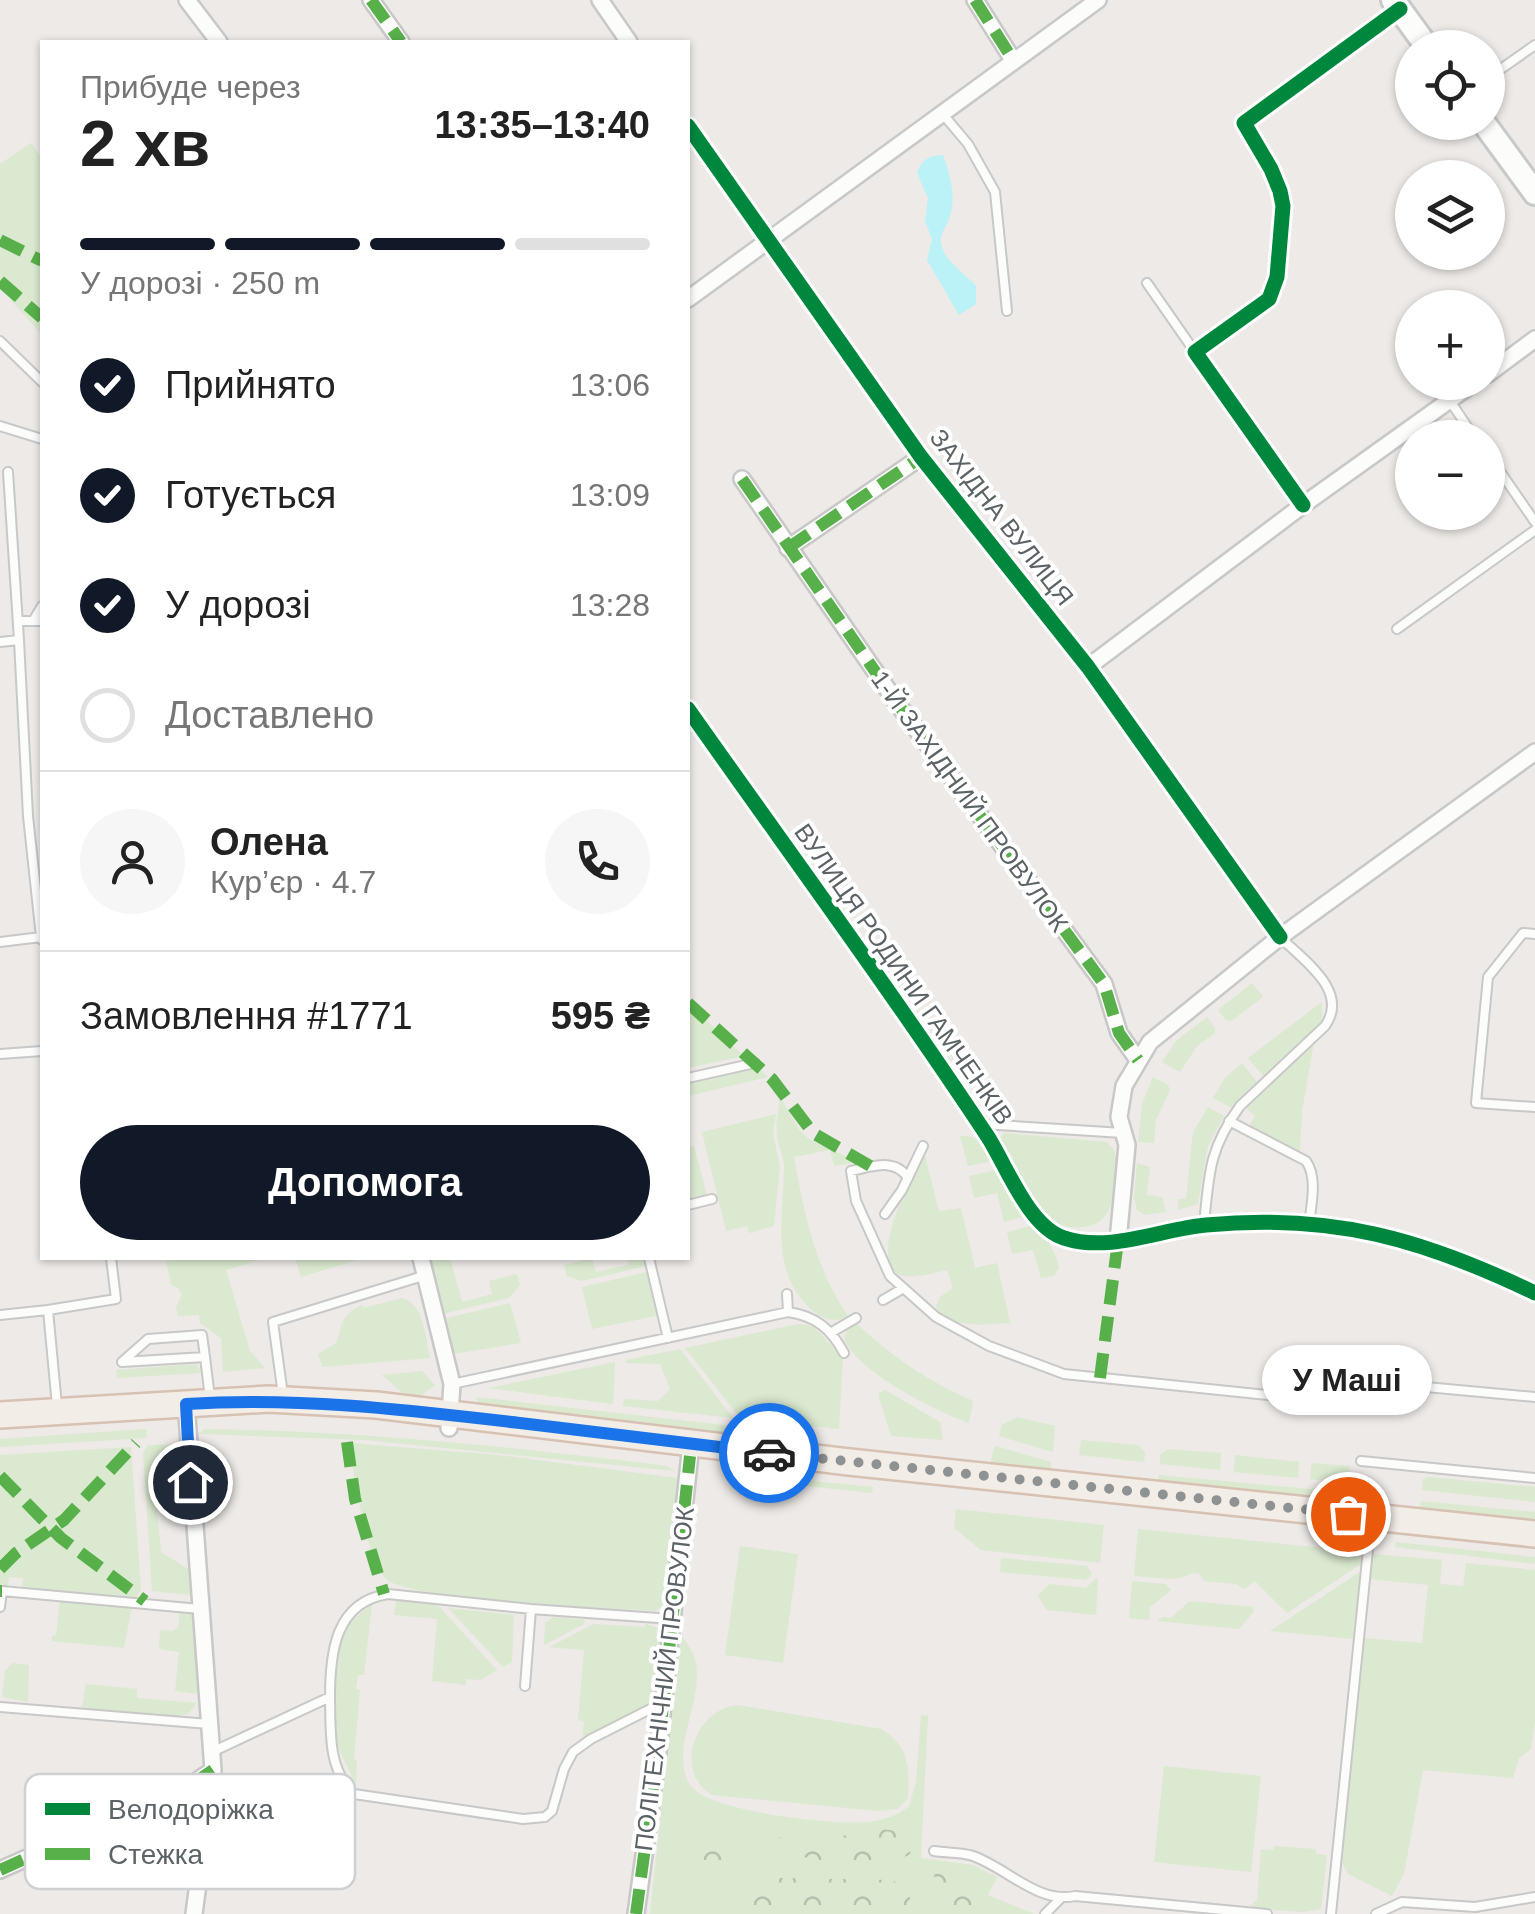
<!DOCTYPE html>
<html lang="uk">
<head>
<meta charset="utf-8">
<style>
	:root { --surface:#fff; --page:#f6f6f6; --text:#222; --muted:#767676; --line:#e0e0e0; --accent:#111827 }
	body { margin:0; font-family:Helvetica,sans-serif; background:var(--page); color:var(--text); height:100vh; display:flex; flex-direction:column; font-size:38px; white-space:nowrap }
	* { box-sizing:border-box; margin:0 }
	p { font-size:32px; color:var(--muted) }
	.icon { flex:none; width:55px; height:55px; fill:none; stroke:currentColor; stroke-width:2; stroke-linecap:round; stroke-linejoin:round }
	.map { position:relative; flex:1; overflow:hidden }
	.side { position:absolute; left:40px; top:40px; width:650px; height:1220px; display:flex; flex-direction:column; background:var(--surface); border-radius:0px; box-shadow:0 2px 8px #0004 }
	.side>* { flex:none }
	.buttons { position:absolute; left:1395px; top:30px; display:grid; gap:20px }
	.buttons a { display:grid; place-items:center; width:110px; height:110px; border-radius:50%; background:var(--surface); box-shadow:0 2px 8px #0004; font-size:50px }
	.pin { position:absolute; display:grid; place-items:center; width:85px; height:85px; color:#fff; margin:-42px; border:5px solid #fff; border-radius:50%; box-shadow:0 2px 10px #0007 }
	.courier { position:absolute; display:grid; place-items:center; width:100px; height:100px; margin:-50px; border:8px solid #1a73e8; border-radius:50%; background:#fff; color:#222; box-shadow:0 2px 12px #0007 }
	.bubble { position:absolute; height:70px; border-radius:35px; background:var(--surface); box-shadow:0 2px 8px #0004; font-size:32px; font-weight:700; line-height:70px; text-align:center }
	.summary em { font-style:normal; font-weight:700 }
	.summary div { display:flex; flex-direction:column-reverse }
	.summary { display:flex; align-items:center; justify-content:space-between; height:170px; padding:0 40px }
	h1 { font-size:65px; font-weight:700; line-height:75px }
	.bar { display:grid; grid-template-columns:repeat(4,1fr); gap:15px 10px; align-content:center; height:120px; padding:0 40px }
	.bar i { height:12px; border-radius:8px; background:var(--line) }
	.bar .selected { background:var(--accent) }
	.bar p { grid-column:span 4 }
	.line { display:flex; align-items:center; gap:25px; padding:0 40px; border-top:2px solid var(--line) }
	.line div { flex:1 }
	.round { display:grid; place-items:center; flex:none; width:105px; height:105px; border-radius:52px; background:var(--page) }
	ol { padding:0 40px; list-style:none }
	li { display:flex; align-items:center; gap:30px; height:110px }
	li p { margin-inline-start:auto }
	li .icon { padding:10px; border-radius:50%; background:var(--accent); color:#fff; stroke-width:4 }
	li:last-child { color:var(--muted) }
	li i { width:55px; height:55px; border:5px solid var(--line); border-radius:50% }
	.primary-button { display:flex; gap:20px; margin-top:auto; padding:20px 40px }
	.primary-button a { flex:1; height:115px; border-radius:60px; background:var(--accent); color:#fff; font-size:40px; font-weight:700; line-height:115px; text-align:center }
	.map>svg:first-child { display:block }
</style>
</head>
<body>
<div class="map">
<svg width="1535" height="1914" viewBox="0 0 1535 1914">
	<defs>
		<pattern id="forest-crowns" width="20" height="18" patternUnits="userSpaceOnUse" patternTransform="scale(2.5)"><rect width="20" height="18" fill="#dbe9d0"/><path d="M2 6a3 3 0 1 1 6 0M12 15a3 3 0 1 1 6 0" fill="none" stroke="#b5c0ad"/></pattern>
	</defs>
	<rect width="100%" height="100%" fill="#edeae7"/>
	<path fill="#dbe9d0" d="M31,143l11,15v177l-42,-47v-124z
		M1252,983l11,14 -32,24 -5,-1 -8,-10z
		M1322,1002v21l-58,54 -16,-19z
		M688,1003l56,53 -56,12z
		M1207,1017l8,11v5l-18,13 -17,26 -18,-10 14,-21z
		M1314,1042l-12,69 -2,40 -48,-24 -2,-3 5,-8 -10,-9z
		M1242,1063l16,20 -26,25 -19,-10 12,-20z
		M757,1067l11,10 -80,19v-14z
		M1153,1077l15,8 2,5 -14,30 -2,23 -16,-1 4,-38z
		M780,1097l20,34 10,9 40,18 1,5 -17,3 -4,-16 -36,7c10,57 21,111 54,159 -13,7 -24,4 -35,-5 -45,-39 -29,-95 -29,-146 -1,-11 -6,-19 -7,-30 -2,-12 2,-26 3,-38z
		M1208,1107l16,9 -16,30 -10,58 -20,6v-11h8l7,-67z
		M776,1114l-3,20 7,33 -6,59 -25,7 -2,-7 -21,5 -24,-99z
		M1005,1133l102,9c12,12 11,21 9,37 -4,44 -19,54 -64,46l-14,-15 -42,-70z
		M960,1136c20,-1 24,8 33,25l-25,5z
		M694,1146l13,50 -19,4v-53z
		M924,1151l15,60 22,-3 14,60 22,-5 13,60c-23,1 -59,7 -74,-16l4,-10 13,-9 -6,-18c-12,2 -35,10 -47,5 -34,-18 14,-100 24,-124z
		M1137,1163l13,4 -3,28 15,2 4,15 -21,3 -8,-5 -3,-13z
		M1001,1169l26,47 -23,6 -7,-29 -23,5 -5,-22z
		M1030,1226c15,7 26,26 29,42l-5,8 -13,2 -8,-28 -21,4 -5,-22z
		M193,1258h73l-40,12 24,81 15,17 -42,4 -2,-34 -21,-15 -1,-8 -21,1 -2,-9 6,-12 -4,-7 -7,-3 -5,-24z
		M295,1258h58l4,2 -56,17z
		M429,1258h21l12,44 30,-8 -3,-13 28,-7 3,11 -11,13 -67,16z
		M592,1258l4,14 32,-7 -1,-7h17l2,8 -64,15 -15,-5 -3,-11z
		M647,1272l9,44 -64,13 -10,-42z
		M402,1298c23,6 23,39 28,60l-107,9 -5,-13 18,-11c7,-19 5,-29 26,-38l1,3z
		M510,1303l11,40 -68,11 -10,-35z
		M798,1324l15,2 30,32 -4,71 -98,-10 -56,-71z
		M857,1324c35,33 72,58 116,77l-4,22c-32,-11 -115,-53 -125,-85l4,-10z
		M680,1349l53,69 -110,-12 1,-7 34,2 12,-12 -10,-25 -34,-1v-3z
		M615,1362l-2,42 -124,-16z
		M197,1364l4,9 -84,5 -1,-8z
		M422,1371l13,14 -17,13 -12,-2 -24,-21z
		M885,1390l55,32 3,18 -52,-4 -12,-38v-5z
		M476,1397l247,28 18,3 -2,9 -259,-31z
		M1017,1417l38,9 -2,26 -54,-16 3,-11z
		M146,1429l1,9 -147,9v-8z
		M205,1429c155,2 308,18 462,37l8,5 -310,-31 -167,-6z
		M1081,1440l57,5 7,7 -1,10 -65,-7z
		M350,1443l148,12 180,23 -14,126 -8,7c-42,-3 -253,-9 -272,-34 -18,-23 -31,-103 -34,-134z
		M179,1444l-25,35 7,73 29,18 1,25 -39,-4 -9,-138 5,-8z
		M995,1446l56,16v8l-61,-6z
		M131,1447l10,143 -7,10 -112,-12 1,-10 -14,-1 -1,9h-8v-131z
		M1167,1449l54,4 -1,17 -60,-6v-9z
		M1235,1455l64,7 -1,16 -64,-6z
		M1312,1463l37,3 -1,17 -38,-4z
		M732,1473l141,14 -1,6 -141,-15z
		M1159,1475l184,17v7l-185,-18z
		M1428,1477l107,10v15l-113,-12 1,-11z
		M1421,1501l114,11v8l-115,-12z
		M956,1509l148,16 -4,38 -119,-13 -27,-22z
		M1138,1529l224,23 -1,12 -74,49 -32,-32 -11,8 -8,-5 -32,-3 -4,-7 -8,-1c-15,10 -40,4 -58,3z
		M1396,1542l139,15v7l-140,-17z
		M740,1546l58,8 -15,109 -58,-8z
		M1373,1554l69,6 -2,24 23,2 3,-23 69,7v153l-4,26 -12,9 -6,20 -90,-8 -19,104 -12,22 -44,-22 -6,-11 22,-225 58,5 6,-58 -58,-6z
		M1001,1558l86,8 5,8 -6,6 -86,-8z
		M1360,1572l-7,67 -83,-8z
		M1095,1579h3l-2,36 -49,-5 -9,-14 11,-12 37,4z
		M1132,1581l34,3 5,6 -21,17 -1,13 -20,-2z
		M60,1599l72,7 -8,42 -72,-7v-5l4,-1z
		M396,1600l40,3 61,67 -16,10 -15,-1v6l-34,-4 5,-62 -43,-4z
		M1190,1601l63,6 1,4 -15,18 -82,-8 6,-4 8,1z
		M372,1604l-8,71h-6l-2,14 4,1 -6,69 3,1 -1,25 -20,-42 -2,-84 10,-32z
		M448,1608l66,7 -2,47 -9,5z
		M180,1611l12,1 7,82 -24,-3 4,-39 -20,-3 1,-19 13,1 5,-4z
		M553,1617l32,3 -1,4 -40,21 1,-22z
		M594,1624l51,3 1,-3 15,5 -4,66 -2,5 -72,38 1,-17 -6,-1 6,-70 -35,-3z
		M680,1633c5,8 12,16 15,26 11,39 -28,93 -4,127 18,26 143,39 176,36 15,-1 32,-7 42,-16l7,-24 5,-67 7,1 -7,142 52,7 24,12 -9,18 46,19h-384z
		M12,1663l17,2 -1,37 -26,-5 3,-26z
		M86,1684l51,5v9l60,5 -9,11 -15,3 -91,-9z
		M738,1705l143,24c28,16 29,40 27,69l-11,11 -19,2 -166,-16c-39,-23 -18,-86 26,-90z
		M1164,1766l97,10 -10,96 -97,-10z
		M1274,1846l42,3v5l11,1 -6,54 -18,3 -55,-4 9,-8 4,-51 12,1z"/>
	<path fill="url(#forest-crowns)" d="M879,1829c14,1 31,2 34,19l-4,7c-28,11 -68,13 -97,5 -10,-3 -18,-11 -29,-14 -8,-2 -16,1 -24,0v-5l7,-6 44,7z
		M717,1837l8,8 -3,31 -10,3 -9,-2 -8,-16 8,-14z
		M941,1867l31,7 6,17 -5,15 -18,8h-27l7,-43z
		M781,1878l111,2 18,11v23h-158v-22l8,-9z"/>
	<path fill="#baf2f8" d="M943,155c7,18 14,45 6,64 -4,10 -12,18 -6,31 5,13 24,26 33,36v18l-17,11 -32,-55 5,-21 -7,-18 3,-23 -11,-25c5,-14 12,-17 26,-18z"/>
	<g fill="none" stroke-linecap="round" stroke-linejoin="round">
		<g stroke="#c8c8c8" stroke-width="12">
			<path id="lane" d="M1488,78l47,-33
				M941,112l27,32 27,48 12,119
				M1147,283l48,69
				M0,341l42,41
				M1450,401l25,37
				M0,426l42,13
				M1488,454l47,68
				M8,472l11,168
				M18,621h24
				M33,621l9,-15
				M1397,629l138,-99
				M0,642l19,-2 9,176 13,121
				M1535,934l-12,-1 -35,44 -12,126 59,4
				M0,942l41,-5 1,3
				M0,1054l42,-3
				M688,1078l67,-15
				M1229,1121l77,40c12,17 5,44 3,64
				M982,1124l141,9
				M908,1178c-13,-21 -37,-11 -57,-7l5,30 34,75 46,41 53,29 75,28 271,28 37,-20 163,15
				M688,1205l24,-6
				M885,1214l17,-24 21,-44
				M1204,1225c5,-52 5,-76 36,-119l85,-80c25,-35 -22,-66 -45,-89
				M649,1258l19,80
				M787,1294l1,18
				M883,1300l19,-11
				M48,1310l68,-11 -5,-41
				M0,1315l48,-5 9,96
				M832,1332l24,-14
				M202,1335l3,22 -83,5 26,-23z
				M205,1357l5,41
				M452,1384l336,-72c28,4 43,17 56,41
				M283,1395l-10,-73 150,-46
				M1361,1461l174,17
				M0,1607l2,-16 198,18
				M525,1686l6,-77
				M330,1697c1,34 -3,71 24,97l169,25 22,-2 7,-6 12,-42 9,-17 18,-13 71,-36
				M0,1707l209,17
				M214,1751l116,-54c0,-44 5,-95 58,-103l143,15 141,10
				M934,1851c12,2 28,1 39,5 34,12 65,48 102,40l192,18
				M1045,1914l15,-15
				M1331,1914l40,-394
				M1376,1914l26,-12 73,5 60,-10"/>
		</g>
		<g stroke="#c8c8c8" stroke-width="20">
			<path id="street" d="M187,0l32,42
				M371,0l30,42
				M600,0l29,42
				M975,0l38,60
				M688,126l233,331 167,210 192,270
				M688,299l410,-299
				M1488,374l47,-35
				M742,479l155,224 207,281 15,49 19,27
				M1303,505l-108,-153 74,-53 8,-22 6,-71 -3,-15 -9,-22 -27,-46 156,-114
				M788,548l133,-91
				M1088,667l215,-162 172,-123
				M688,709c100,142 204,283 300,428 19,30 41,90 76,101 46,15 97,-9 142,-13 126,-12 217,14 329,68
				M1118,1241l9,-96 -8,-28 5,-31 26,-44 130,-105 255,-185
				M421,1258l31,126 -3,44
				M186,1403l27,367 -19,144
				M0,1870l191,-85 22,-15
				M636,1914l22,-162 33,-308"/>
		</g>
		<g stroke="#c8c9c9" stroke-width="28">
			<path id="secondary" d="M1393,0l35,48
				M1483,122l52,71"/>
		</g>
		<g stroke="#d7c1b2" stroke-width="30">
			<path id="primary" d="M0,1415l269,-16 107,6 473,57 686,72"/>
		</g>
		<use href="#lane" stroke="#fcfcfb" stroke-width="8"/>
		<use href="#street" stroke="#fcfcfb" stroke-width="15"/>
		<use href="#secondary" stroke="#fcfcfb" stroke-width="22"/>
		<use href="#primary" stroke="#f3ede8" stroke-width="25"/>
		<path stroke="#58b04a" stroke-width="12" stroke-dasharray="25 12" stroke-linecap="butt" d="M371,0l30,42
			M975,0l38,60
			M0,240l42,21
			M0,281l42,37
			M742,479l155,224 207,281 15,49 19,27
			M788,548l133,-91
			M688,1003l84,76 41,54 59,34
			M1100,1378l18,-137
			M347,1442l8,57 29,95
			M0,1476l61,62 84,63
			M0,1569l16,-16 48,-33 72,-77
			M0,1591h2
			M0,1870l191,-85 22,-15
			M636,1914l22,-162 32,-296"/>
		<g stroke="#fff" stroke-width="21">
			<path id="cycleway" d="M688,126l233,331 167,210 192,270
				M1303,505l-108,-153 74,-53 8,-22 6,-71 -3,-15 -9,-22 -27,-46 156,-114
				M688,709c100,142 204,283 300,428 19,30 41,90 76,101 46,15 97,-9 142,-13 126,-12 217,14 329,68"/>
		</g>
		<use href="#cycleway" stroke="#00873e" stroke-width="15"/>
	</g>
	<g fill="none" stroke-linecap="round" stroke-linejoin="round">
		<path stroke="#8f9293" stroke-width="10" stroke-dasharray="0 18" d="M769,1453l579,61"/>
		<path stroke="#1a73e8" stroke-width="12" d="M190,1482l-4,-78c115,-7 221,6 334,19 83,10 166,20 249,30"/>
	</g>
	<g text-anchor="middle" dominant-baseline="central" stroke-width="8" stroke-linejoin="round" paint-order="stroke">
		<g font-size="25" fill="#5c6366" stroke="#fff">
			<text transform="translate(1002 517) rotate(52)">ЗАХІДНА ВУЛИЦЯ</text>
			<text transform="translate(970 801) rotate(54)">1-Й ЗАХІДНИЙ ПРОВУЛОК</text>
			<text transform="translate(904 974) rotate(55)">ВУЛИЦЯ РОДИНИ ГАМЧЕНКІВ</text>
			<text transform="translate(664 1679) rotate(-83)">ПОЛІТЕХНІЧНИЙ ПРОВУЛОК</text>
		</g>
	</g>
	<rect x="25" y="1774" width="330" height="115" rx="15" fill="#fff" stroke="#ced0d1" stroke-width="2.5"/>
	<rect x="45" y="1803" width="45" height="12" fill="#00873e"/>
	<rect x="45" y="1848" width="45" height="12" fill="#58b04a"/>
	<g font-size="28" fill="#5c6366">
		<text x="108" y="1819">Велодоріжка</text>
		<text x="108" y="1864">Стежка</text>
	</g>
</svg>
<div class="buttons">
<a><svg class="icon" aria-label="locate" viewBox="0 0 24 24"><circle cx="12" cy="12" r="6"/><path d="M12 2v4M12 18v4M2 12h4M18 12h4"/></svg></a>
<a><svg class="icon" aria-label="layers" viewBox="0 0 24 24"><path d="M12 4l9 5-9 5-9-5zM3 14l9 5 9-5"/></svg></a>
<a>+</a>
<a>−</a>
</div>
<div class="pin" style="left:1348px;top:1514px;background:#ea580c"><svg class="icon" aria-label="bag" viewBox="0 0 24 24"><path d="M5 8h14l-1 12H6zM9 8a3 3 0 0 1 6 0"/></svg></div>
<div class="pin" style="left:190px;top:1482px;background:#1f2937"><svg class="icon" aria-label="home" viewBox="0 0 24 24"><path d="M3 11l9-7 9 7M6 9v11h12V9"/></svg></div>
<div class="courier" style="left:769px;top:1453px"><svg class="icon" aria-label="car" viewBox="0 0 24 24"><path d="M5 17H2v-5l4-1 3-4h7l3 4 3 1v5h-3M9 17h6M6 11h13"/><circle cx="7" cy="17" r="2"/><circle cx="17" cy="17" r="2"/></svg></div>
<div class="bubble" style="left:1262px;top:1345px;width:170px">У Маші</div>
<section class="side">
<div class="summary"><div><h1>2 хв</h1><p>Прибуде через</p></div><em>13:35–13:40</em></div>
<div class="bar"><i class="selected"></i><i class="selected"></i><i class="selected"></i><i></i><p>У дорозі · 250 m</p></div>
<ol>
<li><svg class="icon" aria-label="check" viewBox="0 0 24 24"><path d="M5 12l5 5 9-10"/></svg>Прийнято<p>13:06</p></li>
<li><svg class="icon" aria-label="check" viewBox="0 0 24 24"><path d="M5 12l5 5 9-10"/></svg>Готується<p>13:09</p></li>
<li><svg class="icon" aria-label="check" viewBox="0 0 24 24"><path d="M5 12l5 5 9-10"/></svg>У дорозі<p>13:28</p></li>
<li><i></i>Доставлено</li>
</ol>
<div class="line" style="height:180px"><a class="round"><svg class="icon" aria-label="person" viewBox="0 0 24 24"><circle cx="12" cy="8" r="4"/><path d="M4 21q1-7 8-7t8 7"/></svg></a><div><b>Олена</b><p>Кур’єр · 4.7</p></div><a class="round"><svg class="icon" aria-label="phone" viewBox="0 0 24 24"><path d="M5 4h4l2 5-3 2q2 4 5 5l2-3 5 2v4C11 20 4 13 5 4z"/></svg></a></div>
<div class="line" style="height:130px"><div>Замовлення #1771</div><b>595 ₴</b></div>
<div class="primary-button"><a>Допомога</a></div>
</section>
</div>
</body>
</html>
